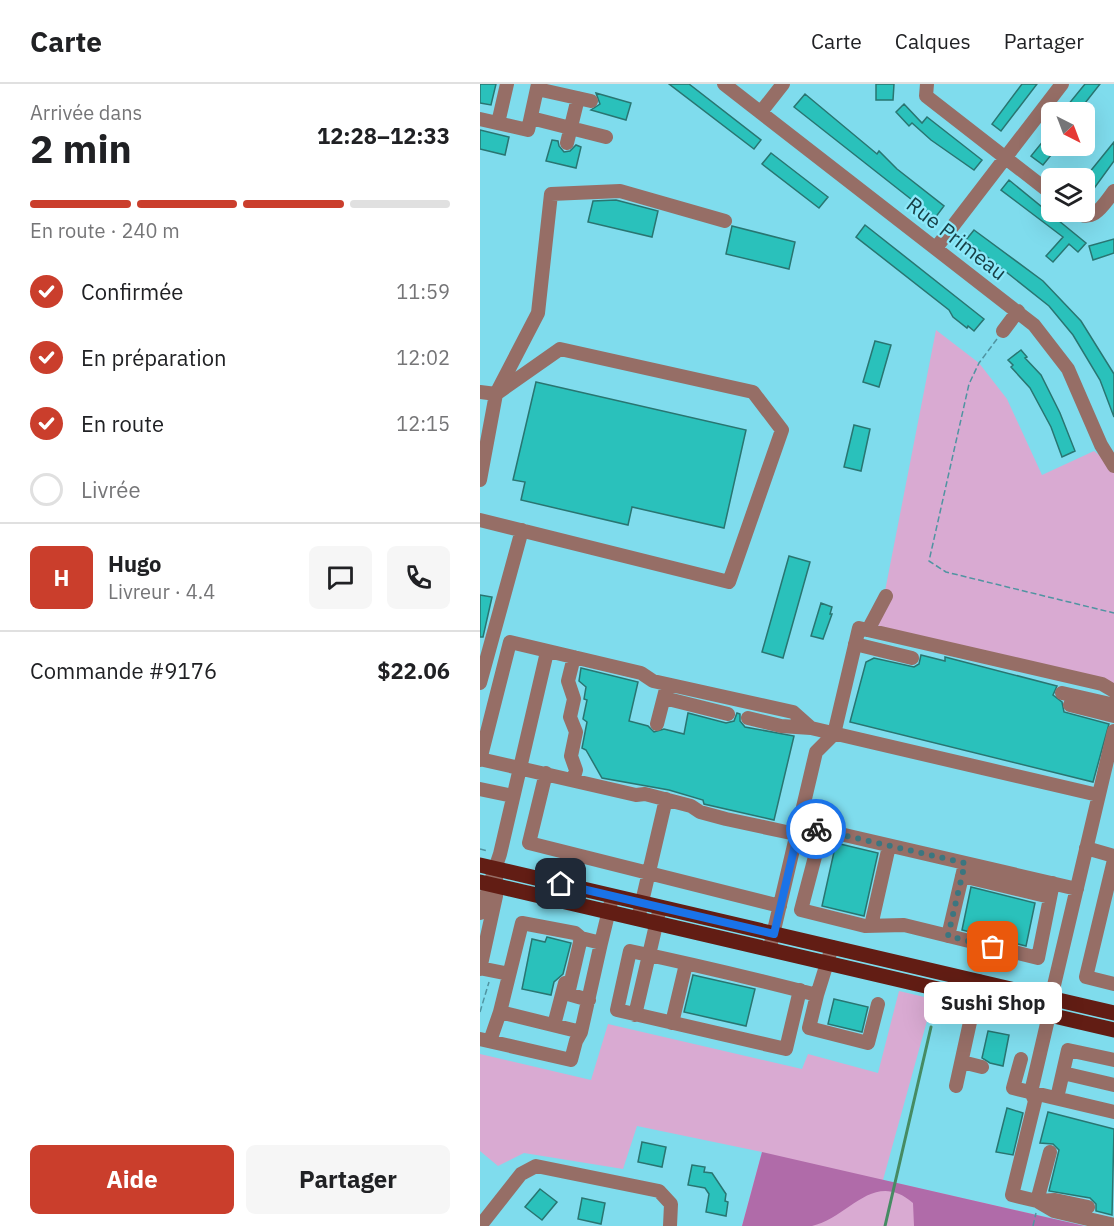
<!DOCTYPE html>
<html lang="fr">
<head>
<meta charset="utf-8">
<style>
	:root { --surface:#fff; --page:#f6f6f6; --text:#202124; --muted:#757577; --line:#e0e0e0; --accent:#ca3e2c }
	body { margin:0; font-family:"IBM Plex Sans",sans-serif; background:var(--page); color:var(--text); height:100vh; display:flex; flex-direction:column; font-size:22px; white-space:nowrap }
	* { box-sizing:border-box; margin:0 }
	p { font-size:20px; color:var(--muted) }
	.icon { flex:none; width:33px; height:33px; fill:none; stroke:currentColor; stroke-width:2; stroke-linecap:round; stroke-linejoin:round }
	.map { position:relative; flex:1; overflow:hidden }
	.panel { display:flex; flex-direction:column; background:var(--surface); width:480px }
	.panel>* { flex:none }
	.needle { width:39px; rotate:138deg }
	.tools { position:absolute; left:561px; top:18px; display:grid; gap:12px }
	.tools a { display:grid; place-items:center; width:54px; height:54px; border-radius:9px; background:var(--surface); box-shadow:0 6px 24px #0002; font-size:30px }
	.pin { position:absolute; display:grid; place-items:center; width:51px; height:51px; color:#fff; margin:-26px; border-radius:12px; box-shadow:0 3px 9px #0006 }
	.courier { position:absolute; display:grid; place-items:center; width:60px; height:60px; margin:-30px; border:4px solid #1a73e8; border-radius:50%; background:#fff; color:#222; box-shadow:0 2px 8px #0007 }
	.bubble { position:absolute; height:42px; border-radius:9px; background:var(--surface); box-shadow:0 6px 24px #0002; font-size:20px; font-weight:800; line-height:42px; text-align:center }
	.summary em { font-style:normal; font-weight:800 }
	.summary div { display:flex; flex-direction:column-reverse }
	.summary { display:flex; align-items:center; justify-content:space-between; height:102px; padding:0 30px }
	h1 { font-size:39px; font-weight:800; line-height:45px }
	.bar { display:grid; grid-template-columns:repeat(4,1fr); gap:9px 6px; align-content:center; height:72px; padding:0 30px }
	.bar i { height:8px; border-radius:4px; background:var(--line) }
	.bar .selected { background:var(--accent) }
	.bar p { grid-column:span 4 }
	.line { display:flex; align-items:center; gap:15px; padding:0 30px; border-top:2px solid var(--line) }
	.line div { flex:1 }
	.round { display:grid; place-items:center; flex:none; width:63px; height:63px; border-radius:9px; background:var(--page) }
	ol { padding:0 30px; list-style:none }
	li { display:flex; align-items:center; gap:18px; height:66px }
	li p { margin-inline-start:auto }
	li .icon { padding:6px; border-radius:50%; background:var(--accent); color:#fff; stroke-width:4 }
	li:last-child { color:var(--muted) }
	li i { width:33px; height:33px; border:3px solid var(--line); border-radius:50% }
	.primary-button { display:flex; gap:12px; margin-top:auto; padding:12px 30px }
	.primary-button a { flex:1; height:69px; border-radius:9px; background:var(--accent); color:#fff; font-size:24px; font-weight:800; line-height:69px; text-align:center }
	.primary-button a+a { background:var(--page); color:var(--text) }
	header { display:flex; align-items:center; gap:36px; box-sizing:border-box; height:84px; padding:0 30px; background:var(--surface); border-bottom:2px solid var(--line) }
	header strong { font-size:28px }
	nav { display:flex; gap:33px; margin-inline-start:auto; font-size:21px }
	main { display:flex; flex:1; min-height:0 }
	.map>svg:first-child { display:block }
</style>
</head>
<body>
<header>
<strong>Carte</strong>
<nav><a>Carte</a><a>Calques</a><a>Partager</a></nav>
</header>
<main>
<section class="panel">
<div class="summary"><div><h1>2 min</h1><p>Arrivée dans</p></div><em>12:28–12:33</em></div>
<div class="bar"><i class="selected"></i><i class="selected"></i><i class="selected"></i><i></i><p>En route · 240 m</p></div>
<ol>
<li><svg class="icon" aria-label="check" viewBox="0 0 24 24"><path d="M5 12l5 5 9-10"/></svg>Confirmée<p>11:59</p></li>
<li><svg class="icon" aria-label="check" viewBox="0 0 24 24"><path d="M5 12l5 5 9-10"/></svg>En préparation<p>12:02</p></li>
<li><svg class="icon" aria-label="check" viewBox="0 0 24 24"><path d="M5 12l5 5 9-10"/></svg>En route<p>12:15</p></li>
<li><i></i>Livrée</li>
</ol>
<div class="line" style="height:108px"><b class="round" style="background:var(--accent);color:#fff">H</b><div><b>Hugo</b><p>Livreur · 4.4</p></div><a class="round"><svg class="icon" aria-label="chat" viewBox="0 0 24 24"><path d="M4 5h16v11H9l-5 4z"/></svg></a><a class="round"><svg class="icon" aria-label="phone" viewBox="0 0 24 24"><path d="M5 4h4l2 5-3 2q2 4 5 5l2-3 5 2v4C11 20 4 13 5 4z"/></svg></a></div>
<div class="line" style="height:78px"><div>Commande #9176</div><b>$22.06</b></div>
<div class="primary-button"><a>Aide</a><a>Partager</a></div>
</section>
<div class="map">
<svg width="634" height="1142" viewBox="0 0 634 1142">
	<rect width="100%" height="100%" fill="#7fdced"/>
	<path fill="#d9aad2" d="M456,246l43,33 28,36 35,76 52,-24 20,16v223l-237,-58z
		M419,907l34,8 -50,181 202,46h-343l20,-74 -125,-26 -14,43 -99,-16 -26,13 -18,-15v-97l111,26 17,-56 194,45 6,-15 70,19z"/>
	<path fill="#b06ba9" d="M282,1068l323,74h-171l-1,-23c-40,-34 -64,15 -101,23 -19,0 -50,0 -70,0z"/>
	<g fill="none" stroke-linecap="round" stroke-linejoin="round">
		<path stroke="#468b63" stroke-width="3" d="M405,1142l46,-199"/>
	</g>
	<path fill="#2ac1bb" stroke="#297571" stroke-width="1.5" d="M0,0h16l-5,21 -11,-2z
		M189,0h20l72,56 -7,9z
		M396,0h18l-1,16h-17z
		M542,0h15l-36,47 -9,-7z
		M605,0h15l-22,28h-3l-8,-6z
		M116,9l35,10 -5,17 -35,-10 9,-6z
		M325,10l72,60 2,-3 18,18 47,37 -9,12 -141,-111z
		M424,20l18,19 5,-6 55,43 -8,10 -43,-30 -19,-17 -3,3 -13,-14z
		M0,46l29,7 -4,18 -25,-6z
		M572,46v18l-4,3 4,3 -9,11 -12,-9z
		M72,56l6,1 1,5 5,6 6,-1 6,-6 5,2 -5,21 -30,-7z
		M634,58v19l-24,33 -6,-4v-11z
		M291,69l57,44 -9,11 -57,-44z
		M529,96l77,63 -8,9 -9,-8 -16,18 -7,-6 17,-19 -62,-47z
		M136,116l42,11 -6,26 -64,-15 5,-21z
		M385,141l119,94 -10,12 -6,-5 -1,2 -14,-11 -4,-7 -93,-73z
		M252,142l63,16 -6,27 -63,-15z
		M494,146l69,51 38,40 33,53v43l-14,-37 -27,-45 -24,-29 -83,-66z
		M634,155v14l-21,7 -4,-14z
		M395,257l16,4 -12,42 -16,-5z
		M541,266l6,7 -2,1 16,17 19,38 15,38 -13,6 -11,-30 -21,-39 -19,-21 2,-2 -5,-5z
		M56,298l210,48 -22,98 -92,-21 -4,18 -107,-25 4,-18 -12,-2z
		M374,341l16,4 -9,42 -17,-4z
		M309,472l21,6 -27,96 -21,-6z
		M0,511l12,2 -9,40h-3z
		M341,519l11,4 -2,7h2l-9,25 -12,-3z
		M441,571l24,6v-4l112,29 -4,9 9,7 2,10 45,12 -16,58 -243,-60 16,-60 8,-4 40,9 5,-3z
		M101,584l57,14 -9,39 19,5 6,6 10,-3 20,5 4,-21 38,10 8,-2 3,-8 3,1v7l5,6 49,9 -20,84 -70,-16 -1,-4 -34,-10 -67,-12 -16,-28 -4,-2 5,-26 -4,-3 4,-19 -3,-1 2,-12 -7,-6z
		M356,759l42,10 -14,63 -42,-10z
		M491,803l64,16 -9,43 -64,-16z
		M67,853l24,6 -8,31 -9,8 -3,13 -29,-6 10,-50 13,3z
		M213,891l62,14 -9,37 -62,-14z
		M354,915l34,8 -6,25 -34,-8z
		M508,947l21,4 -6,31 -13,-3 -8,-5z
		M527,1024l16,5 -10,42 -17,-3z
		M568,1028l66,17 -2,86 -16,-4v-7l-6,-6 -41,-7 10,-41 -6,-6 -13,-1z
		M162,1058l24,5 -4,20 -24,-5z
		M212,1081l13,2 -1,5 8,1 14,21 -1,7 3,1 -2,14 -20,-4 3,-18 -4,-6 -17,-3z
		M60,1105l17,13 -15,18 -17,-13z
		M102,1114l23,5 -4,21 -23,-5z"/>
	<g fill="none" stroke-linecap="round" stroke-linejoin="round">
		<path stroke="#5094a1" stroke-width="1.5" stroke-dasharray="6 3" stroke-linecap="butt" d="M517,255l-18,24 -10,21 -40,177 17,11 168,41
			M0,765l8,2
			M0,928l9,-30
			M553,1142l3,-13"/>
		<path stroke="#966e66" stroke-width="14" d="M244,0l310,241 34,44 33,76 13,21
			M447,0l-1,12 126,98
			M57,5l54,12
			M281,28l22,-28
			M51,34l75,19
			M0,35l48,11 10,-46
			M18,39l9,-39
			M87,59l11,-45
			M594,128c20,11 28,-5 40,-21
			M456,164l126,-164
			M523,247l15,-20
			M0,308l16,2 -16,86
			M17,308l41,-79 13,-119 69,-3 105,30
			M0,436l249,62 53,-152 -29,-38 -193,-43 -64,45
			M388,546l18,-34
			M375,560l57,14
			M0,599l42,-153
			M582,609l52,12
			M184,614l64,16
			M590,621l44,11
			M268,634l33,8 30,2
			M177,640l9,-35
			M0,675l156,36 9,-1 46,12 9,6 26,7 65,14 19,-6 267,62
			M0,676l30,-118 131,31 12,8 140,31 18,16 287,67
			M66,689l-17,70 251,63
			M93,696l3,-10 -5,-14 5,-24 -6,-15 4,-18 -6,-18 6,-24
			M0,705l33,7
			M342,746l-21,80 64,16 39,-1 134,33 15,-75
			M606,764l28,8
			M634,776l-28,117 28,7
			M482,792l88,21
			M0,829l20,-59 47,-202
			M158,835l28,-120
			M391,842l18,-80
			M468,852l16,-68
			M101,854l-13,56 21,6
			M291,859l45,-191 18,-18 25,-106 243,56 12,7
			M0,884l29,6
			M0,885l16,-73v-19
			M320,906l-14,59 -169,-39 13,-59c62,13 125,28 187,44l-8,33 59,15 10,-39
			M337,911l15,-48
			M20,928l81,20 20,-89
			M155,931l24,-103
			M192,939l14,-59
			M74,941l11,-42
			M0,955l91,21 5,-19 5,-9
			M10,957l10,-29 22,-89 53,10 6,5 20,5 10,-41
			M541,975l-8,29 101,24
			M482,978l20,5
			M583,989l51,12
			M476,1002l23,-105
			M577,1014l11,-48 46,10
			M570,1068l-13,49 -25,-6 23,-94 -4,-9 18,-77 2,-17 63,-267
			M557,1117l17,10 60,14
			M557,1117l18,-1 33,7
			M0,1142l41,-52 15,-8 123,25 12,13 -1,22"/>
		<path stroke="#621d14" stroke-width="15" d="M0,781l634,148
			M0,798l634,148"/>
	</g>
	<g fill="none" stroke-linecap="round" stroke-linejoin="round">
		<path stroke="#3b7680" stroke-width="6" stroke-dasharray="0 10.8" d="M336,745l149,34 -17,73 45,11"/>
		<path stroke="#1a73e8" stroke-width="8" d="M81,800l213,50 24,-102 9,-5 9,2"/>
	</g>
	<g text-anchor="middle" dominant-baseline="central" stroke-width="4.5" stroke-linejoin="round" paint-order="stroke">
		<g font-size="21" fill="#173f46" stroke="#8ce9fa">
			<text transform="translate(477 154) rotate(38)">Rue Primeau</text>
		</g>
	</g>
</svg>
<div class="tools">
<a><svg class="needle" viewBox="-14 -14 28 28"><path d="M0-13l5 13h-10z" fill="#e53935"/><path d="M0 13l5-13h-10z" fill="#757577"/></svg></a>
<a><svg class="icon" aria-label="layers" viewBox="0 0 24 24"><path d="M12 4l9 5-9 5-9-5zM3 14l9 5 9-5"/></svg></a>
</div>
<div class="pin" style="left:513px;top:863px;background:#ea580c"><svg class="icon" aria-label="bag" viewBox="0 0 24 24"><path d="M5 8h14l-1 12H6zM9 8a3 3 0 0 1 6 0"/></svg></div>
<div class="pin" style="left:81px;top:800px;background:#1f2937"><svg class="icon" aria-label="home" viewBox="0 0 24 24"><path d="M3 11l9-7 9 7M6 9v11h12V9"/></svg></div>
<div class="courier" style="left:336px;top:745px"><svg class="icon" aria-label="bike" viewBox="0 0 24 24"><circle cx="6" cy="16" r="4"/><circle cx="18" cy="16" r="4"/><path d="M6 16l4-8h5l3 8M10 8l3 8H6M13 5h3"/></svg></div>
<div class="bubble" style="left:444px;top:898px;width:138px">Sushi Shop</div>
</div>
</main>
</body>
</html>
